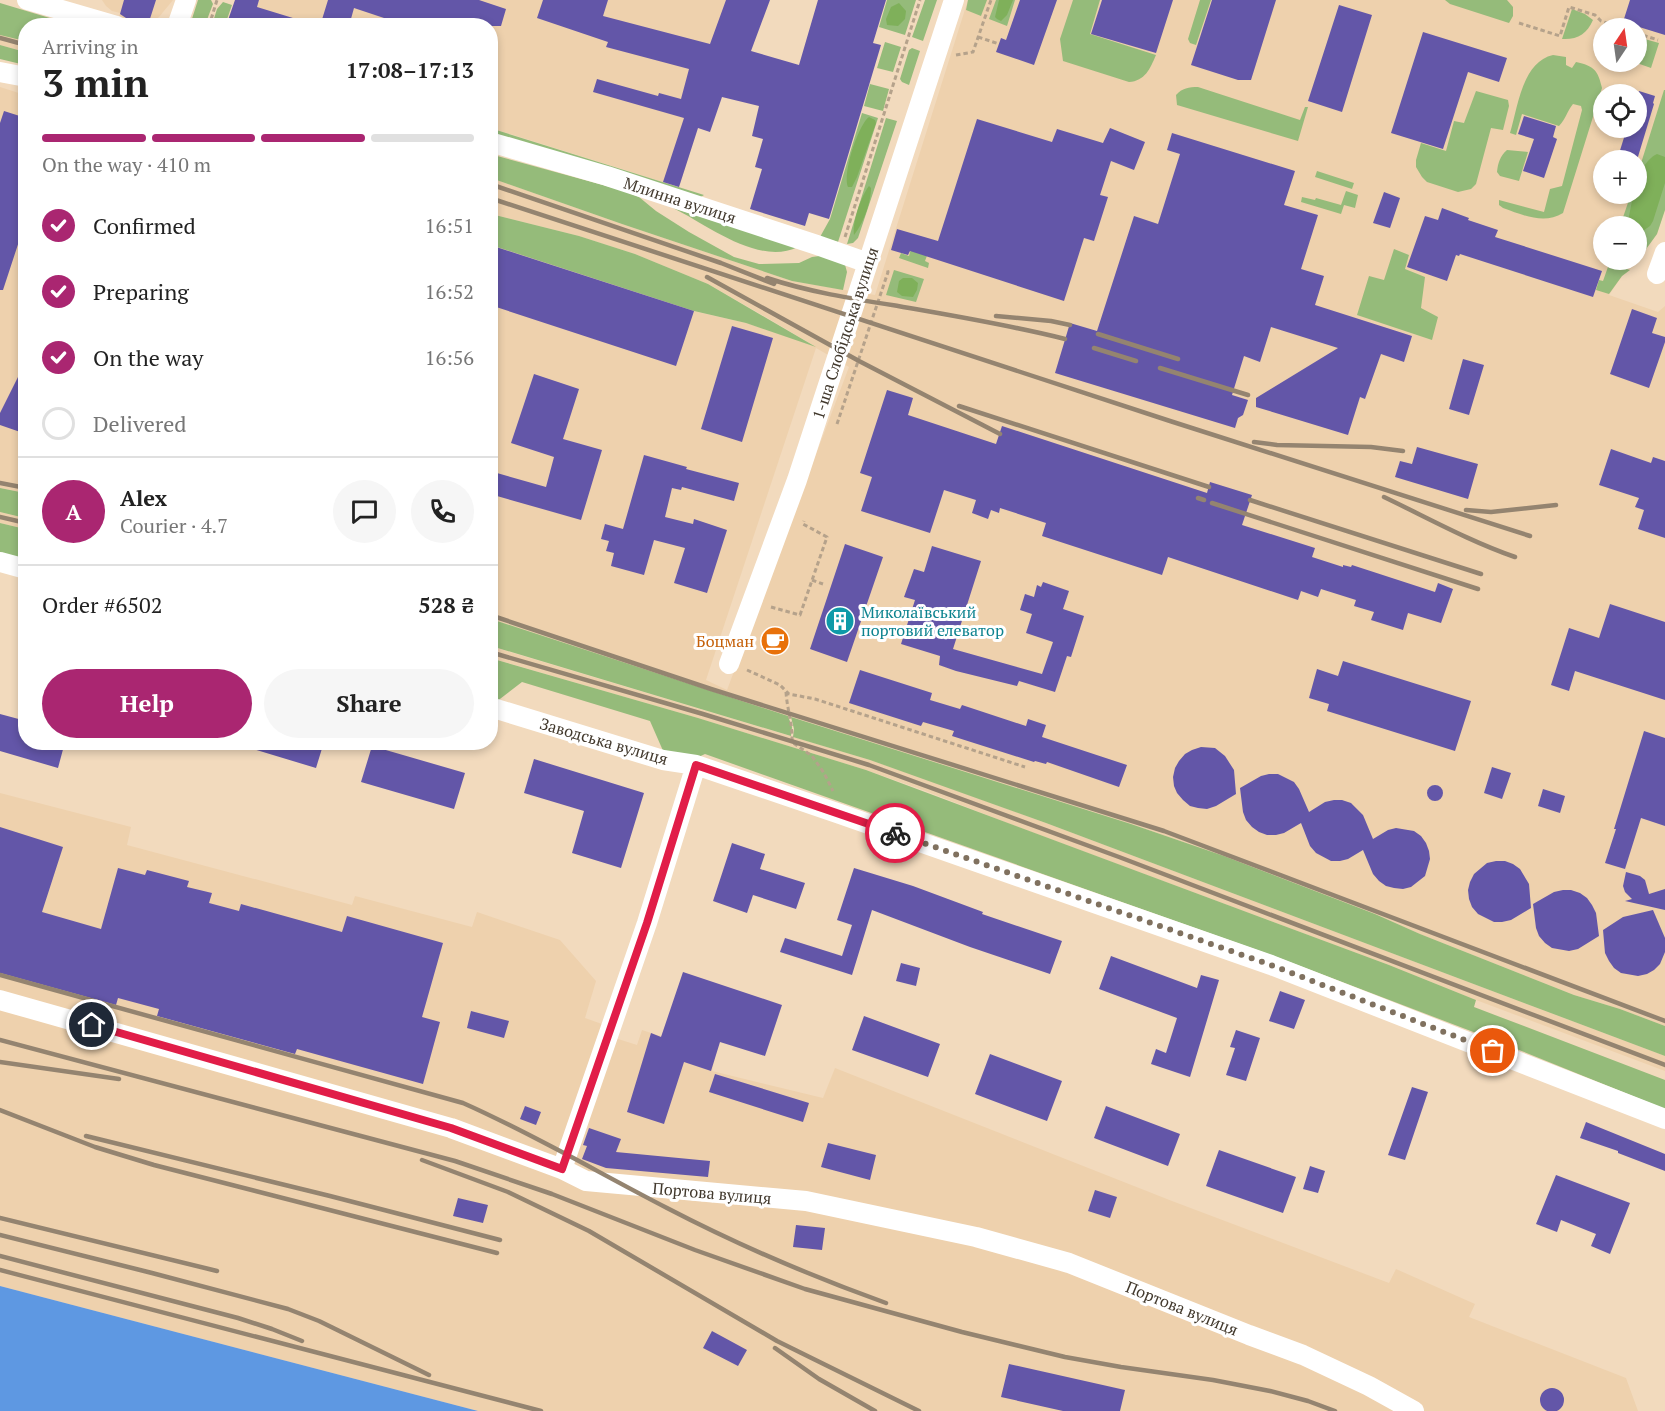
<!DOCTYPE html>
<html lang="en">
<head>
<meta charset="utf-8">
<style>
	:root { --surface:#fff; --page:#f6f6f6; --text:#222; --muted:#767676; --line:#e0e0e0; --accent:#aa2671 }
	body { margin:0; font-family:"PT Serif",serif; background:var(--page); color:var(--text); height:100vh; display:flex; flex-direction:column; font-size:22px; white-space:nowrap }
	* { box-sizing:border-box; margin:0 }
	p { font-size:20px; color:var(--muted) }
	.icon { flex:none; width:33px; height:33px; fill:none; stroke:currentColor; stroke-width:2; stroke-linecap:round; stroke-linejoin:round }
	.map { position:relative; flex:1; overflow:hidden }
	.side { position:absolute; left:18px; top:18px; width:480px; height:732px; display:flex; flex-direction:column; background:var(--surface); border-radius:24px; box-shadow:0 3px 9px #0003 }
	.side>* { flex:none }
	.needle { width:39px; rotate:13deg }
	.buttons { position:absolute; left:1593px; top:18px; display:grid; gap:12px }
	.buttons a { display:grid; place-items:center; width:54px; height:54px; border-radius:50%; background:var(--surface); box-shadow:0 3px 9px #0003; font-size:30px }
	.pin { position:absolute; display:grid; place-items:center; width:51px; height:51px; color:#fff; margin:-26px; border:3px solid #fff; border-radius:50%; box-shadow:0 2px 6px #0007 }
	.courier { position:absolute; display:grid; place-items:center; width:60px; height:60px; margin:-30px; border:4px solid #e11d48; border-radius:50%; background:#fff; color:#222; box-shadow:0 2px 8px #0007 }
	.head em { font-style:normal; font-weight:600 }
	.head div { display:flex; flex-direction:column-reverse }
	.head { display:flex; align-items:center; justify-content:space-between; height:102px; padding:0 24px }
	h1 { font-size:39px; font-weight:600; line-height:45px }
	.bar { display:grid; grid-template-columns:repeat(4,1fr); gap:9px 6px; align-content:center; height:72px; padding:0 24px }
	.bar i { height:8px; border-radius:4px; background:var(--line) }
	.bar .selected { background:var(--accent) }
	.bar p { grid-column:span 4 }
	.line { display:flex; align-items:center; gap:15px; padding:0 24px; border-top:2px solid var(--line) }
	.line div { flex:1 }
	.round { display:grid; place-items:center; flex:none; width:63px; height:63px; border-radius:32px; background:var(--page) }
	ol { padding:0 24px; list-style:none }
	li { display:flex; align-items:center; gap:18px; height:66px }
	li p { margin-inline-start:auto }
	li .icon { padding:6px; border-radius:50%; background:var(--accent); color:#fff; stroke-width:4 }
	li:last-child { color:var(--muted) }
	li i { width:33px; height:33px; border:3px solid var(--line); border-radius:50% }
	.action { display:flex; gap:12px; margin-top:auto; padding:12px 24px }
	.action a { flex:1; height:69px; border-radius:36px; background:var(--accent); color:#fff; font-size:24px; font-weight:600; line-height:69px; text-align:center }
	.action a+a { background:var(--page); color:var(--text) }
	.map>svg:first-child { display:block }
</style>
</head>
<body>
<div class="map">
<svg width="1665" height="1411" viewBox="0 0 1665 1411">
	<rect width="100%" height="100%" fill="#f2dabd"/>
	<path fill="#eed1ad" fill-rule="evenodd" d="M102,0h71l-14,17 -11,8 -29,-9 1,-3 -8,-2 -6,-5z
		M235,0h512l-29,38 -9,6 -20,88 7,2 -17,53 -188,-59 -1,-102h-264z
		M968,0h697v210l-8,24 -23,32 -12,10 -13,19 49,17 7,-6v720l-45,-17 -46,-14 -154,-61 -45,-20 -151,-58 -93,-32 -343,-108 -297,-97v-374l202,66 53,12 67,22 -49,-29 -56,-32 -73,-30 -56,-18 -88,-22v-36l131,46 170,57 83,14zM1604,28h32v34h-32zM1604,94h32v34h-32zM1604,160h32v34h-32zM1604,226h32v34h-32zM816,348l33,19 -122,323 -21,-10z
		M0,32l25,6v14l-25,-7z
		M0,87l25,8v398l-25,-5z
		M0,512l25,6v11l-25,-6z
		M490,646l380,114 55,19 121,44 619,233v15l-189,-71 -87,-35 -379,-141 -87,-34 -57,-20 -168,-52 -207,-60z
		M0,793l131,34 -4,18 225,60 3,-9 117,31 5,-15 83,28 36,41 -11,37 17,6 -3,9 38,12 5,-15 49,16 -1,4 25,8 -3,13 111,27 12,-30 337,133 217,82 7,-14 79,35 -6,13 157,61 12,33h-1160l-478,-125z"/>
	<path fill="#95bb7a" d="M198,0h13l2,4 -8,21h-15z
		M887,0h29l-11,35 -26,-8z
		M925,0h12l-14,41 -11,-4z
		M968,0h19l-6,16 -15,-6z
		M996,0h19l-8,26 -18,-7z
		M1073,0h27l-10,34 66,21c-6,14 -11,26 -27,27l-66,-21 -3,-22z
		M1200,0h11l-15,45 -6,-2 -2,-4z
		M1445,0h62l6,7v9l-4,7 -59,-19z
		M223,2l9,3 -7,20h-13l5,-16z
		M0,3l73,22 -47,1 -1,15 -25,-6z
		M1572,9l13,5 8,6c-6,14 -16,20 -31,19z
		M1641,38l18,5 -8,25 -17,-6h2l1,-10z
		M885,42l16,5 -8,25 -16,-4z
		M0,45l25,7v13l-25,-6z
		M912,48l8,3 -11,34 -7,-3 -2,-3 9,-29z
		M1553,55l13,2v8l6,3 4,-6c18,4 22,8 26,26l-39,125c-19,12 -40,2 -60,-5l-4,-3v-5l45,12 6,-23 12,-3 20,-76 -1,-4 -8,-2c-6,7 -7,15 -14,22l-37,-12 -6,21 -6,-2c8,-26 12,-71 43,-78z
		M870,84l19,5 -6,22 -19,-5z
		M1198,87l102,33 5,-13h3l-10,34 -121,-36 -1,-10c6,-7 13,-8 22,-8z
		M1664,90h1v120l-8,24 -21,29 -9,-3h9v-34h-16l11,-32h5l1,-18z
		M1476,91l32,9 1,6 -6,24 -12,-2 -15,56 -5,5 -13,3 -31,-10 -5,-5 -6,-10v-7l5,-17 25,8 8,-30 10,2z
		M862,113l16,5 -40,124 -18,-5 10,-18z
		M886,118l11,3 -39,117 -5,5 -6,1z
		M490,128l214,67 -5,3 -208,-63z
		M1507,150l21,2 -9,29 -19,-5 -3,-4c1,-9 3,-16 10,-22z
		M490,154l131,36 18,7 17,14 33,21 45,25 25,7 40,-1 13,-6 15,-2 17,6 3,11 -4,18 -51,-9 -170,-57 -131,-46z
		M1317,171l37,12 -2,6 -37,-12z
		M1346,191l12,4 -3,13 -11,-3 -3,9 -40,-12 1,-5 13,3 1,-2 25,7z
		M673,208l125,39c-40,19 -90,-22 -125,-39z
		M491,214l88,22 56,18 73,30 108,63 -70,-24 -52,-12 -203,-66z
		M915,235l17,7 -7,19 4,2 -1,5 -29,-10 2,-5 8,3z
		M1394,249l15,6 -4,14 20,8 -4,31 17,9 -6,23 -75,-25 12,-39 15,4z
		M1609,264l21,6 -8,6 -13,18 -13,-4 3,-10 4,1z
		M894,270l30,9 -8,23 -30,-7z
		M0,488l25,5v25l-25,-6z
		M0,523l25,6v31l-25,-8z
		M491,619l297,97 4,11 -1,9 -300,-90z
		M490,658l208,60 168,52 523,195 87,35 -2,7 191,73v29l-168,-68 -223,-85 -569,-202 -13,6 -28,-7 -14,-32 -128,-39 -26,20 -5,-2z
		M791,717l340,107 93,32 151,58 45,20 154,61 46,14 45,17v30l-619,-233 -176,-63 -77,-23 1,-8z"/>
	<path fill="#7fb05a" d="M999,0h14l-6,15 -6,6 -4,-2 -2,-2z
		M899,3l7,8 -1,8 -7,7 -11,-1 -1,-6 5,-12z
		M869,117l6,3 1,3 -19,54 -5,10h-4c-6,-12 10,-62 21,-70z
		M1657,154l8,3v26l-12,38 -3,5 -13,9 -1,-9h-9l6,-30 1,-2h2c0,-14 8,-34 21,-40z
		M869,186l2,2c0,15 -8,36 -17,47 -2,-12 7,-39 15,-49z
		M903,278h9l6,5 -1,7 -4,7 -11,-1 -5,-4 2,-11z"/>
	<path fill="#5e98e2" d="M0,1286l478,125h-478z"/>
	<path fill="#6356a8" d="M124,0h32l-8,25 -22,-7 -6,-4z
		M235,0h24l-2,7 49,15 -1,4h-79z
		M328,0h151l27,9 -5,17h-120l3,-8 -30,-10 -5,18h-29z
		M543,0h65l-5,16 107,28 16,-44h44l-19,51 48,14 19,-65h68l-13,43 8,2 -52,174 -20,-6 -4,13 -55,-17 12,-40 -7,-2 8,-28 -11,-3 7,-30 -37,-9 -12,35 -12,-4 -19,59 -16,-5 21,-64 -91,-26 4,-13 61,17 1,-3 22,6 8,-30 -83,-22 2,-5 -71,-24z
		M1020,0h37l-23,65 -38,-13 5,-14 5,2z
		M1102,0h71l-17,53 -65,-19z
		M1212,0h64l-25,80h-13l-47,-15z
		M1630,0h35v35l-42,-13z
		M1339,5l33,10 -30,97 -34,-11z
		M1423,32l84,26 -8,24 -31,-10 -25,77 -52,-16z
		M1639,91l16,5 -2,7 1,1 -17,56h-20l10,-32h9v-30z
		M4,111l22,7v102l-23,70h-3v-167z
		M1524,116l32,10 -3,11 4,2 -13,39 -21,-7 11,-32 -16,-5z
		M977,119l75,23 5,-13 46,14 7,-15 35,14 -11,28 -23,-9 -11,34 8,2 -14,44 -10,-3 -20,63 -154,-50 -2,4 -17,-5 6,-21 41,12z
		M1172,133l123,38 -11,34 34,10 -17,54 23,7 -9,29 97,31 -8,26 -23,-8 -16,45 -5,-2 -12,38 -92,-28v-9l82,-50 -67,-21 -11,35 -16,-6 -12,39 16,5 -5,15 -5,3 -3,10 -180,-55 15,-50 27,8 37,-115 24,8 22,-70 -13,-4z
		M1384,192l16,6 -10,30 -17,-5z
		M1442,208l27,10 -1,2 30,10 -3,7 107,34 -9,26 -133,-43 -1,2 -3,-1 -9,26 -40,-14 18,-51 13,4z
		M490,245l204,66 -18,55 -186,-61z
		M1632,309l25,9 -5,15 13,4v5l-16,46 -39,-14z
		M732,326l41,12 -31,104 -41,-13z
		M1463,359l21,6 -15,50 -20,-6z
		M26,361v73l-26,-9v-12z
		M534,374l45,15 -16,50 39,11 -21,70 -91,-26v-23l56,16 8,-30 -43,-14z
		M887,390l26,8 -5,17 88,29 6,-18 205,67 3,-11 42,13 -10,30 73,23 -3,9 31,10v-2l8,2 1,-2 83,27 3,-9 15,6 -12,34 -33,-10 -5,17 -32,-10 3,-8 -20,-6 2,-6 -35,-11 -3,8 -17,-6 -3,9 -130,-43 -6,18 -120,-39 4,-13 -46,-15 -1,5 -8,-3 -3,9 -16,-6 4,-13 -32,-10 -14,43 -69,-22 11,-34 -12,-4z
		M1417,447l61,17 -10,35 -73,-22 5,-16 12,3z
		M1611,449l40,14 2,-6 12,4v77l-27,-9 6,-19 -9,-3 4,-9 -40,-13z
		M644,455l43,12 -1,2 53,14 -5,18 -52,-14 -1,3 -9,-2 -7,29 28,7 1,-5 33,11 -20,63 -33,-10 11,-35 -31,-8 -10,35 -33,-9 3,-13 -8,-2 3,-10 -8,-2 4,-15 18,5z
		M845,544l38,13 -36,105 -37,-13z
		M932,546l49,15 -28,88 89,25 11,-32 -27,-9 6,-19 -12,-4 5,-16 9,3 3,-12 4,2 2,-5 26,9 -6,18 21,7 -13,41 -4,-1 -12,36 -36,-11 -2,5 -61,-15 -17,-6 1,-9 -39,-12 14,-44 -11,-3 10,-28 10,3z
		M1610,604l55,18v78l-90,-29 -6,20 -18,-6 18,-57 30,10z
		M1343,661l128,40 -16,50 -128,-40 2,-7 -20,-6 8,-29 21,7z
		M860,670l72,23 -2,7 30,9 2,-4 64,21 2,-7 18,6 -4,12 85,28 -8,22 -72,-25 -1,2 -11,-3 -1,1 -82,-26 2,-5 -31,-9 -2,4 -72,-23z
		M0,714l26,7v21h39l-7,26 -58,-17z
		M1644,731l21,7v88l-24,-8 -16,51 -20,-6 11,-34h-2z
		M243,742h81l-8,26 -73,-22z
		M372,746l93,27 -11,36 -93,-27z
		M1201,747l14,1 10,8 9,14 2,24 -20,12 -9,3 -9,-1 -8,-2 -7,-6 -6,-7 -3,-7 -1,-9 2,-9 4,-7 6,-7 7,-4z
		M534,759l110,34 -23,75 -49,-15 12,-42 -60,-18z
		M1492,767l19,6 -9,26 -18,-6z
		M1269,774h9l16,8 5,7 10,23 16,-10 9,-2h8l9,3 12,12 10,24 15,-9 8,-2 18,3 7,5 5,7 3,8 1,8 -5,17 -14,11 -8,2 -9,-1 -8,-2 -7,-5 -6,-7 -10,-24 -15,9 -8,2h-9l-15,-8 -6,-7 -9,-23 -17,10 -8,2h-9l-8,-3 -7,-5 -6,-7 -3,-8 -3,-24 21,-12z
		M1427 793a8 8 0 1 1 16 0a8 8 0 1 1-16 0Z
		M1543,789l22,7 -5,17 -22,-7z
		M0,827l63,20 -21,65 59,17 17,-61 27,7 2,-5 42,11 -2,6 25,6 -3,10 30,8 2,-7 101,28 5,-16 96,27 -21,74 18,5 -17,62 -126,-35 -2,5 -138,-38 2,-7 -41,-11 -2,7 -116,-32z
		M732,843l33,11 -5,15 45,14 -9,26 -43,-14 -6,18 -34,-12z
		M1496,861h9l8,3 7,5 9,15 2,24 -20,12 -9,2h-8l-16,-8 -6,-7 -3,-8 -1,-9 2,-8 4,-8 13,-11z
		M854,868l59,18 70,26 -1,2 80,27 -12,33 -80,-27 -98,-37 -20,65 -72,-23 5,-14 57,18 10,-31 -15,-5z
		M1626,872l14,4 5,4 4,14 16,-5v21l-40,-9 7,-2 -7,-7 -2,-6z
		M1563,890h8l9,3 7,5 5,7 4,8 3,23 -21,13 -9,2 -17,-3 -7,-5 -6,-7 -3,-8 -3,-24 21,-12z
		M1653,910l12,28v14l-5,12 -6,6 -7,4 -9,2 -17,-3 -7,-5 -5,-7 -4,-8 -2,-23 20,-13z
		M1111,956l86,32 4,-13 18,5 -29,97 -39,-13 5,-15 10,4 11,-35 -78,-29z
		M901,963l19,5 -4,18 -20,-5z
		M683,972l99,33 -17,51 -45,-14 -9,29 -27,-9 -20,62 -37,-12 24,-79 10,4z
		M1280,991l25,9 -11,29 -25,-8z
		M471,1011l38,10 -5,17 -37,-10z
		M864,1016l76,28 -12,33 -76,-27z
		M1236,1030l24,8 -14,43 -20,-6 9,-27 -5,-1z
		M990,1054l72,27 -15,40 -72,-27z
		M715,1074l94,29 -6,19 -94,-30z
		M1412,1087l16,5 -23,68 -17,-5z
		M525,1106l16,6 -5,13 -16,-6z
		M1106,1106l74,28 -12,32 -74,-28z
		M1586,1122l79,32v17l-47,-18v-2l-38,-13z
		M589,1128l32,11 -5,13 94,9 -2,16 -102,-9 -24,-9 5,-13 -4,-1z
		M828,1143l48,12 -6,25 -49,-13z
		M1219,1150l77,27 -13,36 -77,-27z
		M1310,1166l15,5 -7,22 -15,-4z
		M1556,1175l74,28 -20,51 -19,-8 5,-12 -35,-14 -4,12 -21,-8z
		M1095,1190l22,7 -7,21 -22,-7z
		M458,1198l30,7 -5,18 -30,-7z
		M796,1225l29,3 -3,22 -29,-3z
		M712,1331l35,19 -9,16 -35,-18z
		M1009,1364l116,26 -5,21h-57l-62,-14z
		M1540 1400a12 12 0 1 1 24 0a12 12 0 1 1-24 0Z"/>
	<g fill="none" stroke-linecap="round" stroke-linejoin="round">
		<path stroke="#b5a28b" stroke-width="3" stroke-dasharray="4.5 3" stroke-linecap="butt" d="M1519,23l41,13 9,-29 26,8 6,6 21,7
			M209,26l8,-26
			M1636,33l22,7
			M978,37l21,7
			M1636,46l4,-12
			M956,55l17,-3 18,-52
			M1629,70l2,-8
			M845,237l75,-237
			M837,424l51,-152 -1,-4
			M812,580l11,4
			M771,607l29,8 27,-78 -24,-13 1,-3
			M747,670l33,15 9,9 26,5 210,68
			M786,692c1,17 7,33 6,50l20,14 12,17 9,18"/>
		<path stroke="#fff" stroke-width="20" d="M27,0l90,26
			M177,26l9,-26
			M0,72l26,5
			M490,142l117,34 210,69 51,18
			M1657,274l8,-22
			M0,562l26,7
			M729,664l68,-184 157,-480
			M490,707l173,53 33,5 144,49 431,151 394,154
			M0,1000l451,128 111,41 24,12 220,20 170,36 93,26 180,72 54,20 66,31 45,25
			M562,1169l85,-246 49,-158"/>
		<path stroke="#948470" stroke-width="4.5" d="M0,38l26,7
			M490,184l231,79 53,21
			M490,198l680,223 360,115
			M707,277l152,84 141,73
			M767,278c42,14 87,21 131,28 56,10 112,19 167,33
			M996,316l55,5 19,4
			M1098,334l80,25
			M1094,348l42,13
			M1160,368l88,27
			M959,406l250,81
			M1254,442l23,3 94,2 32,4
			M0,483l26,5
			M1384,497c44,21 85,44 131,60
			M1198,498l6,2
			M1250,500l231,74
			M1212,503l266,86
			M1466,510l25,2 65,-7
			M0,517l26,6
			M490,615l221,74 453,142 501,190
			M490,652l213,62 166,51 250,92 546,208
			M0,975l463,128c70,31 136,70 204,105 71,37 144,68 219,95
			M0,1040l455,121 97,33 143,56 110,39 157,43 103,25 56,10 92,13 57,11 38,10 27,10
			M0,1062l119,17
			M0,1110l95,37 59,18 343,88
			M86,1136l244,60 170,44
			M422,1160l86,32 81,39 188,110 142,70
			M0,1218l217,53
			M0,1235l152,38 136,36 31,12 110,54
			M0,1256l238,62 34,11 30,12
			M0,1270l541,141
			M775,1348l44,31 56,32"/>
	</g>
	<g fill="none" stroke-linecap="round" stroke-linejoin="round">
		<path stroke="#80715f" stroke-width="6" stroke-dasharray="0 10.8" d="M895,833l376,132 222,86"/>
		<path stroke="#e11d48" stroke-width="8" d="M92,1025l359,103 111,41 85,-246 49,-158 199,68"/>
	</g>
	<defs>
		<g id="building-disc" transform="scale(1.5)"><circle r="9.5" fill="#0f9aa8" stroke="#fff"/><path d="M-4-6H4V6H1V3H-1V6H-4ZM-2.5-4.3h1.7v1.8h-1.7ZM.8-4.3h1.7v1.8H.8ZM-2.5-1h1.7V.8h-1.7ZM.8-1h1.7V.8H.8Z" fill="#fff"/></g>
		<g id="cafe-disc" transform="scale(1.5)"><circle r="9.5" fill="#e8710a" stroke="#fff"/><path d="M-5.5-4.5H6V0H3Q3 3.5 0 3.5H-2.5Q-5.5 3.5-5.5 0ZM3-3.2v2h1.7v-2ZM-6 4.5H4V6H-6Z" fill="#fff"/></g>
	</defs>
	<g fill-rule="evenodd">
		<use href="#building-disc" x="840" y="621"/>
		<use href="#cafe-disc" x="775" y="641"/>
	</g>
	<g text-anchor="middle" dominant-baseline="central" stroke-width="6" stroke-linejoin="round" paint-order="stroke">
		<g font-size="16" fill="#42392d" stroke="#fff">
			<text transform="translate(680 200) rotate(18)">Млинна вулиця</text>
			<text transform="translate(845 333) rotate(-72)">1-ша Слобідська вулиця</text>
			<text transform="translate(604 741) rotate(16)">Заводська вулиця</text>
			<text transform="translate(712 1193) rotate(5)">Портова вулиця</text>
			<text transform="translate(1182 1308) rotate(22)">Портова вулиця</text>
		</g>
		<g font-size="16" fill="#0d838f" stroke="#fff" text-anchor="start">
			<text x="861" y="612">Миколаївський<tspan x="861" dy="18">портовий елеватор</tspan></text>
		</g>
		<g font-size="16" fill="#c56008" stroke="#fff" text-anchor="end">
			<text x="754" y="641">Боцман</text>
		</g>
	</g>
</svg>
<div class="buttons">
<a><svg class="needle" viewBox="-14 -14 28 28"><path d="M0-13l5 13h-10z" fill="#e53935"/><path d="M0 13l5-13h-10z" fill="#767676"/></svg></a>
<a><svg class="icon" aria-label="locate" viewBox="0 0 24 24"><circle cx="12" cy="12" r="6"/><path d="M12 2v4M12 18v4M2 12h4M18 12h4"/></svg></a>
<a>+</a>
<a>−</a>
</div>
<div class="pin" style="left:1493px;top:1051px;background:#ea580c"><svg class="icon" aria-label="bag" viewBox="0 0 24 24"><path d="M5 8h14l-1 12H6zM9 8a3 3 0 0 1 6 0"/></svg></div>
<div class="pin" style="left:92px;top:1025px;background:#1f2937"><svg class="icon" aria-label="home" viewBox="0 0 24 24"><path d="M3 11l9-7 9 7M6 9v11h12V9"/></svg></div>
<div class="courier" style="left:895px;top:833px"><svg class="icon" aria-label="bike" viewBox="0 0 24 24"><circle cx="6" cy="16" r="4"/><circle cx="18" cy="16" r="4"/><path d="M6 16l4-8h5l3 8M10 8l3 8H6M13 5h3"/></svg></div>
<section class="side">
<div class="head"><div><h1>3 min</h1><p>Arriving in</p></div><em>17:08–17:13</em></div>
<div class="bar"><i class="selected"></i><i class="selected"></i><i class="selected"></i><i></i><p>On the way · 410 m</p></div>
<ol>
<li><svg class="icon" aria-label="check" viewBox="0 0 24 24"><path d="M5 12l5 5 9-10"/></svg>Confirmed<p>16:51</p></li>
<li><svg class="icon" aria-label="check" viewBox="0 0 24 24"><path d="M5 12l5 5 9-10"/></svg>Preparing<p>16:52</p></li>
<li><svg class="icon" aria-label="check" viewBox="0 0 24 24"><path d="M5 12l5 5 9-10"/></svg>On the way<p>16:56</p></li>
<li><i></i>Delivered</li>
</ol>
<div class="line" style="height:108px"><b class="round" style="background:var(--accent);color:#fff">A</b><div><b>Alex</b><p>Courier · 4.7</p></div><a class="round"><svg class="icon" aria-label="chat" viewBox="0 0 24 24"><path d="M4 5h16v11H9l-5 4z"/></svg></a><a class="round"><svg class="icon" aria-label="phone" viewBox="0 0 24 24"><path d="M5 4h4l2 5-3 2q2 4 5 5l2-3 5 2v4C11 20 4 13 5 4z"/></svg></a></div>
<div class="line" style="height:78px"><div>Order #6502</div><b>528 ₴</b></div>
<div class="action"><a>Help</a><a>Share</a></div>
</section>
</div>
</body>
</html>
